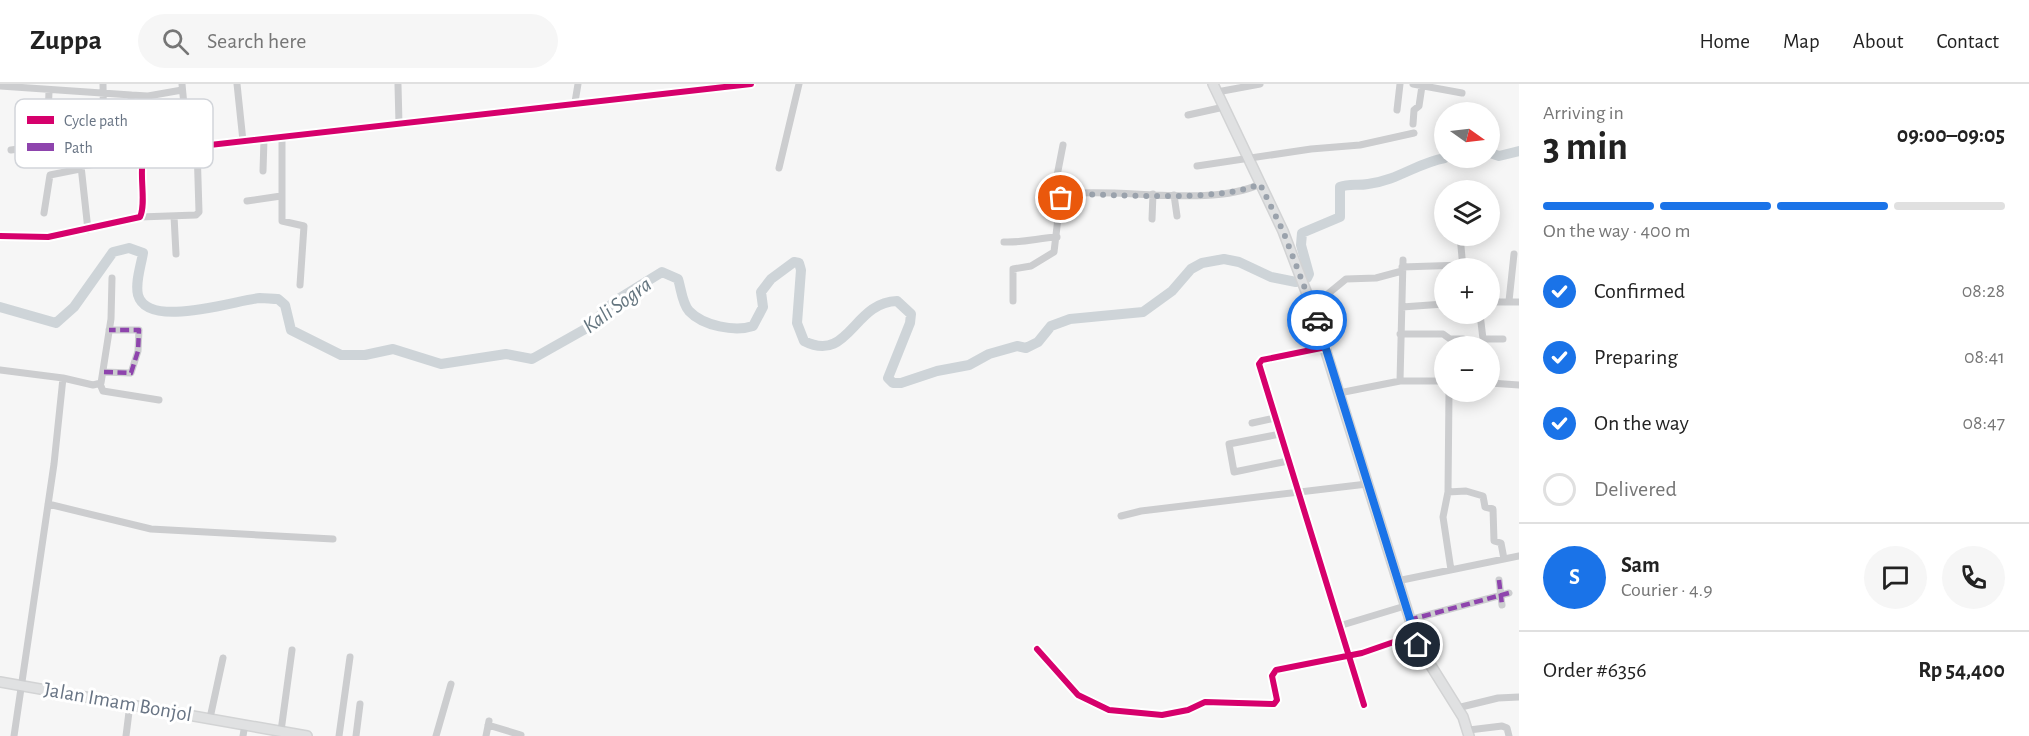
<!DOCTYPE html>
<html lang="en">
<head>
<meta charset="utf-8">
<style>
	:root { --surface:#fff; --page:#f6f6f6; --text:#222; --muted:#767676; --line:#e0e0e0; --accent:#1a73e8 }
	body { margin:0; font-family:"Alegreya Sans",sans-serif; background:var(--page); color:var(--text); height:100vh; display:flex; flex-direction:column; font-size:22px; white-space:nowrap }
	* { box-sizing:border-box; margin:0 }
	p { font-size:20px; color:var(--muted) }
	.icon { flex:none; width:33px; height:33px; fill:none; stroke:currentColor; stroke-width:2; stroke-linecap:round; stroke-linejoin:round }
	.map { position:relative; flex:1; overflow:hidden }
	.sheet { display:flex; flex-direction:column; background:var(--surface); width:510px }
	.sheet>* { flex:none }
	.needle { width:39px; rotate:104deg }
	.controls { position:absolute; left:1434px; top:18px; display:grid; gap:12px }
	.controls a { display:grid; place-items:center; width:66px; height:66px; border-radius:50%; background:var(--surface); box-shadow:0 3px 15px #0003; font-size:30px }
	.pin { position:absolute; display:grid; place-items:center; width:51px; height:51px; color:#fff; margin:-26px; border:3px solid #fff; border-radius:50%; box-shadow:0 2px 6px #0007 }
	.courier { position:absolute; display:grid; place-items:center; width:60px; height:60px; margin:-30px; border:4px solid #1a73e8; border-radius:50%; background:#fff; color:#222; box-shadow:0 2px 8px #0007 }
	.overview em { font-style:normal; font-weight:700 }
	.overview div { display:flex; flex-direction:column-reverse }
	.overview { display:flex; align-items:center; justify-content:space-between; height:102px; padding:0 24px }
	h1 { font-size:39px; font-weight:700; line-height:45px }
	.bar { display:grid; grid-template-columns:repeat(4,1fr); gap:9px 6px; align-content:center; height:72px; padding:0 24px }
	.bar i { height:8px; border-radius:4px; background:var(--line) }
	.bar .selected { background:var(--accent) }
	.bar p { grid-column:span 4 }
	.line { display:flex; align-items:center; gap:15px; padding:0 24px; border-top:2px solid var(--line) }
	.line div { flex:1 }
	.round { display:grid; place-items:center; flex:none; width:63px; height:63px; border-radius:32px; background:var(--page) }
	ol { padding:0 24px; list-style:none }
	li { display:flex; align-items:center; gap:18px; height:66px }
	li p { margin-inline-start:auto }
	li .icon { padding:6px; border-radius:50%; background:var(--accent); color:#fff; stroke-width:4 }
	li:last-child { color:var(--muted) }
	li i { width:33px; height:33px; border:3px solid var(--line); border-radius:50% }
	header { display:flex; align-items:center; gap:36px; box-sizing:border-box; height:84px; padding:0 30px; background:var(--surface); border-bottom:2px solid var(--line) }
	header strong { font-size:28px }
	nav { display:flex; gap:33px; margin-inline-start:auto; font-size:21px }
	.search { width:420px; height:54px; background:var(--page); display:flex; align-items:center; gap:15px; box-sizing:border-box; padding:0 21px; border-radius:33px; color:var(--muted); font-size:22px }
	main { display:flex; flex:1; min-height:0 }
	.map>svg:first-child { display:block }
</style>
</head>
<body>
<header>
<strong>Zuppa</strong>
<div class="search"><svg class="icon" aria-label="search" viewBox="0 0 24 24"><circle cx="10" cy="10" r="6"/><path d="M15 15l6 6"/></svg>Search here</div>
<nav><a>Home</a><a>Map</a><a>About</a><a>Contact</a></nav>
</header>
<main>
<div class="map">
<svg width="1519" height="652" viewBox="0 0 1519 652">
	<rect width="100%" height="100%" fill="#f6f6f6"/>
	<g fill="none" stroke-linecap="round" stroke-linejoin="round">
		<path stroke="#ced4d8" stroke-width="10" d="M1490,69l9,3 20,-5
			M0,223l56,16 18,-16 39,-55 16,-4 14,5c-2,13 -8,29 -5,42 10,35 98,5 122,3 6,0 12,1 18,1l7,6 6,25 50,25h24l28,-6 48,15 65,-10 26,5 55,-31 28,-27 47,-29 16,7c3,9 4,24 11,32 14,15 46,21 64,15l10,-19 -2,-15 10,-13 23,-17 5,1 2,7 -4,53 7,18c45,23 49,-39 93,-40l14,13 -1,9 -22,55 5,5h8l36,-12 32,-6 20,-11 28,-8 9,2 12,-6 13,-16 19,-7 73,-7 29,-21 19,-22 11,-6 22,-4 15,3 32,15 25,5 11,-4 2,-4 -8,-29 1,-12 38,-16v-30c10,-4 17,-1 28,-3 31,-4 49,-21 77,-26"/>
		<g stroke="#d2d3d4" stroke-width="12">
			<path id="major" d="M1213,0l70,147 29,76 106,338 45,72 6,19
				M0,598l307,54"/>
		</g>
		<path stroke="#cccdcf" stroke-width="7" d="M103,0l1,62
			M182,0l6,64
			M237,0l6,57
			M1413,0l49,9
			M398,1l1,39
			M0,2l131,9v15l4,5 8,42
			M1217,8l43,-8
			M131,11l17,1 34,-6
			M575,18l3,-18
			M1397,26l3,-26
			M1188,31l36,-8
			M1413,40l1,-14 5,-4 3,-20
			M282,54v83l22,5 -4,59
			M11,66l36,-5 2,-54
			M84,66l54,-12
			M1197,82l114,-17 49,-4 54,-12
			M779,84l20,-84
			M263,87l1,-32
			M1174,111l3,21
			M1061,114l-6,-12 8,-41
			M247,117l34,-5
			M44,129l6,-38 30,-6
			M174,132l2,38
			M140,133l56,-2 3,-3 -2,-65
			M1152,135l1,-25
			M88,146l-7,-64 40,-5
			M0,152l48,1 92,-20c8,-17 -5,-54 8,-65l603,-68
			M1460,152l3,32
			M1004,158c18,1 35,-4 53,-5
			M1402,183l61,-2
			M1013,217v-32l18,-3 23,-14 6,-51 5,-7c56,-7 145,14 195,-10
			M1509,217l5,-47
			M1490,218h29
			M1312,223l34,-28 30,-1 26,-7
			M1402,223l42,-3
			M1480,230l3,25h20
			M1400,250h43l7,5h13
			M1326,263l-64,13 -3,4 105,341
			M0,286l63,8 -9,86 -40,272
			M104,288l27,1 7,-22 1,-21h-30
			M63,294l30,7 8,-2 10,-64 1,-41
			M1400,297l3,-121
			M1490,299l29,2
			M100,300l3,7 56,9
			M1449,308l-1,100 -5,25 8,53
			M1339,309l61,-12h44
			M1252,339l23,-5
			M1280,350l-51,10 5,28 54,-11
			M1448,408l18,-1 17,5 2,11 8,2 1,32 7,2 3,16
			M48,420l103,25 182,10
			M1121,432l20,-5 226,-27
			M1499,496l3,25
			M1397,497l122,-25
			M1409,536l100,-27
			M1339,542l66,-20
			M1037,565l41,46 31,15 53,5 26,-5 17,-8 69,2 3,-4 -5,-24 4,-6 86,-17 52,-18
			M1457,624l41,-10 21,-1
			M210,634l13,-60
			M488,641l33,10
			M1469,646l33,-4 5,2 2,8
			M281,647l11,-81
			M126,652l4,-32
			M243,652l2,-12
			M339,652l11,-79
			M356,652l4,-32
			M436,652l15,-52
			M486,652l3,-15"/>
		<use href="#major" stroke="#e0e1e2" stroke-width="9"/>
		<path stroke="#8e44ad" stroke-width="4.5" stroke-dasharray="9 4.5" stroke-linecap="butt" d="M104,288l27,1 7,-22 1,-21h-30
			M1499,496l3,25
			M1409,536l100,-27"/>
		<g stroke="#fff" stroke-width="10">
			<path id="cycleway" d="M0,152l48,1 92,-20c8,-17 -5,-54 8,-65l603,-68
				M1326,263l-64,13 -3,4 105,341
				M1037,565l41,46 31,15 53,5 26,-5 17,-8 69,2 3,-4 -5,-24 4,-6 86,-17 52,-18"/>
		</g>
		<use href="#cycleway" stroke="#d6006c" stroke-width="6"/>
	</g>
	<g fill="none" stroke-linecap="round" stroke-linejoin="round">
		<path stroke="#9aa2ac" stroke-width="6" stroke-dasharray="0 10.8" d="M1061,114l7,-4c48,0 150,9 192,-10l23,47 34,89"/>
		<path stroke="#1a73e8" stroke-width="8" d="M1317,236l101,325"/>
	</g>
	<g text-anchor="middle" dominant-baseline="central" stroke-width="6" stroke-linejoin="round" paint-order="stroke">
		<g font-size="21" fill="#687484" stroke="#fff">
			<text transform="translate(118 618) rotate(10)">Jalan Imam Bonjol</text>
		</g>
		<g font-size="22" font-style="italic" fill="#64757f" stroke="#fff">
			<text transform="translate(617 221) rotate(-36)">Kali Sogra</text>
		</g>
	</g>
	<rect x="15" y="15" width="198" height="69" rx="9" fill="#fff" stroke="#d2d5da" stroke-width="1.5"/>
	<rect x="27" y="32" width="27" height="8" fill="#d6006c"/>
	<rect x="27" y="59" width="27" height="8" fill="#8e44ad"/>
	<g font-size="16" fill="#687484">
		<text x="64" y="42">Cycle path</text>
		<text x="64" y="69">Path</text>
	</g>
</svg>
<div class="controls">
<a><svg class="needle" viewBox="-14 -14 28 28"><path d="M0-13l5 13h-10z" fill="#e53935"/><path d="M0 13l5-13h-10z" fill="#767676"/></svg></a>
<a><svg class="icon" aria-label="layers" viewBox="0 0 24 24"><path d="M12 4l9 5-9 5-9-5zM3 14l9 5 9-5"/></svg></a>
<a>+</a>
<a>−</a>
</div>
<div class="pin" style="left:1061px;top:114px;background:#ea580c"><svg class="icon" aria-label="bag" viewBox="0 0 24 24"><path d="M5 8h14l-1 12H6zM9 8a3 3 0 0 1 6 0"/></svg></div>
<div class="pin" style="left:1418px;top:561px;background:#1f2937"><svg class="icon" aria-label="home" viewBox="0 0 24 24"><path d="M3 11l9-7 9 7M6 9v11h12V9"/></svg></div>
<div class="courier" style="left:1317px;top:236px"><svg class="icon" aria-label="car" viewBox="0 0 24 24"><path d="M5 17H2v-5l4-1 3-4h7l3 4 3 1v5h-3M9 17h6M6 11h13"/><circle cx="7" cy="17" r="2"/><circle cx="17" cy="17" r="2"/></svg></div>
</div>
<section class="sheet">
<div class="overview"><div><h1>3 min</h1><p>Arriving in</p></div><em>09:00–09:05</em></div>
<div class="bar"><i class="selected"></i><i class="selected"></i><i class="selected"></i><i></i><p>On the way · 400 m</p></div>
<ol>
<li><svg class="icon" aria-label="check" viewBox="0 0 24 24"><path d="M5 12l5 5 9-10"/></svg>Confirmed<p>08:28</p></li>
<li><svg class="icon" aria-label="check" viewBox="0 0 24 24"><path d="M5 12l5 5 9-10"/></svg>Preparing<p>08:41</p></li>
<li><svg class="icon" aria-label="check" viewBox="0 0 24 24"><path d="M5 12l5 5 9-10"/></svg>On the way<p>08:47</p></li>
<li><i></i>Delivered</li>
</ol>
<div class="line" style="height:108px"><b class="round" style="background:var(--accent);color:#fff">S</b><div><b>Sam</b><p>Courier · 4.9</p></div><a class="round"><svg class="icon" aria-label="chat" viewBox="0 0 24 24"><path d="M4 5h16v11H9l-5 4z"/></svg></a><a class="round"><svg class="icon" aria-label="phone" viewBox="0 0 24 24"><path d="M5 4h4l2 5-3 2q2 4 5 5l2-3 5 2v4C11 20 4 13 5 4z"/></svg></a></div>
<div class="line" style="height:78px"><div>Order #6356</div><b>Rp 54,400</b></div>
</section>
</main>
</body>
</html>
